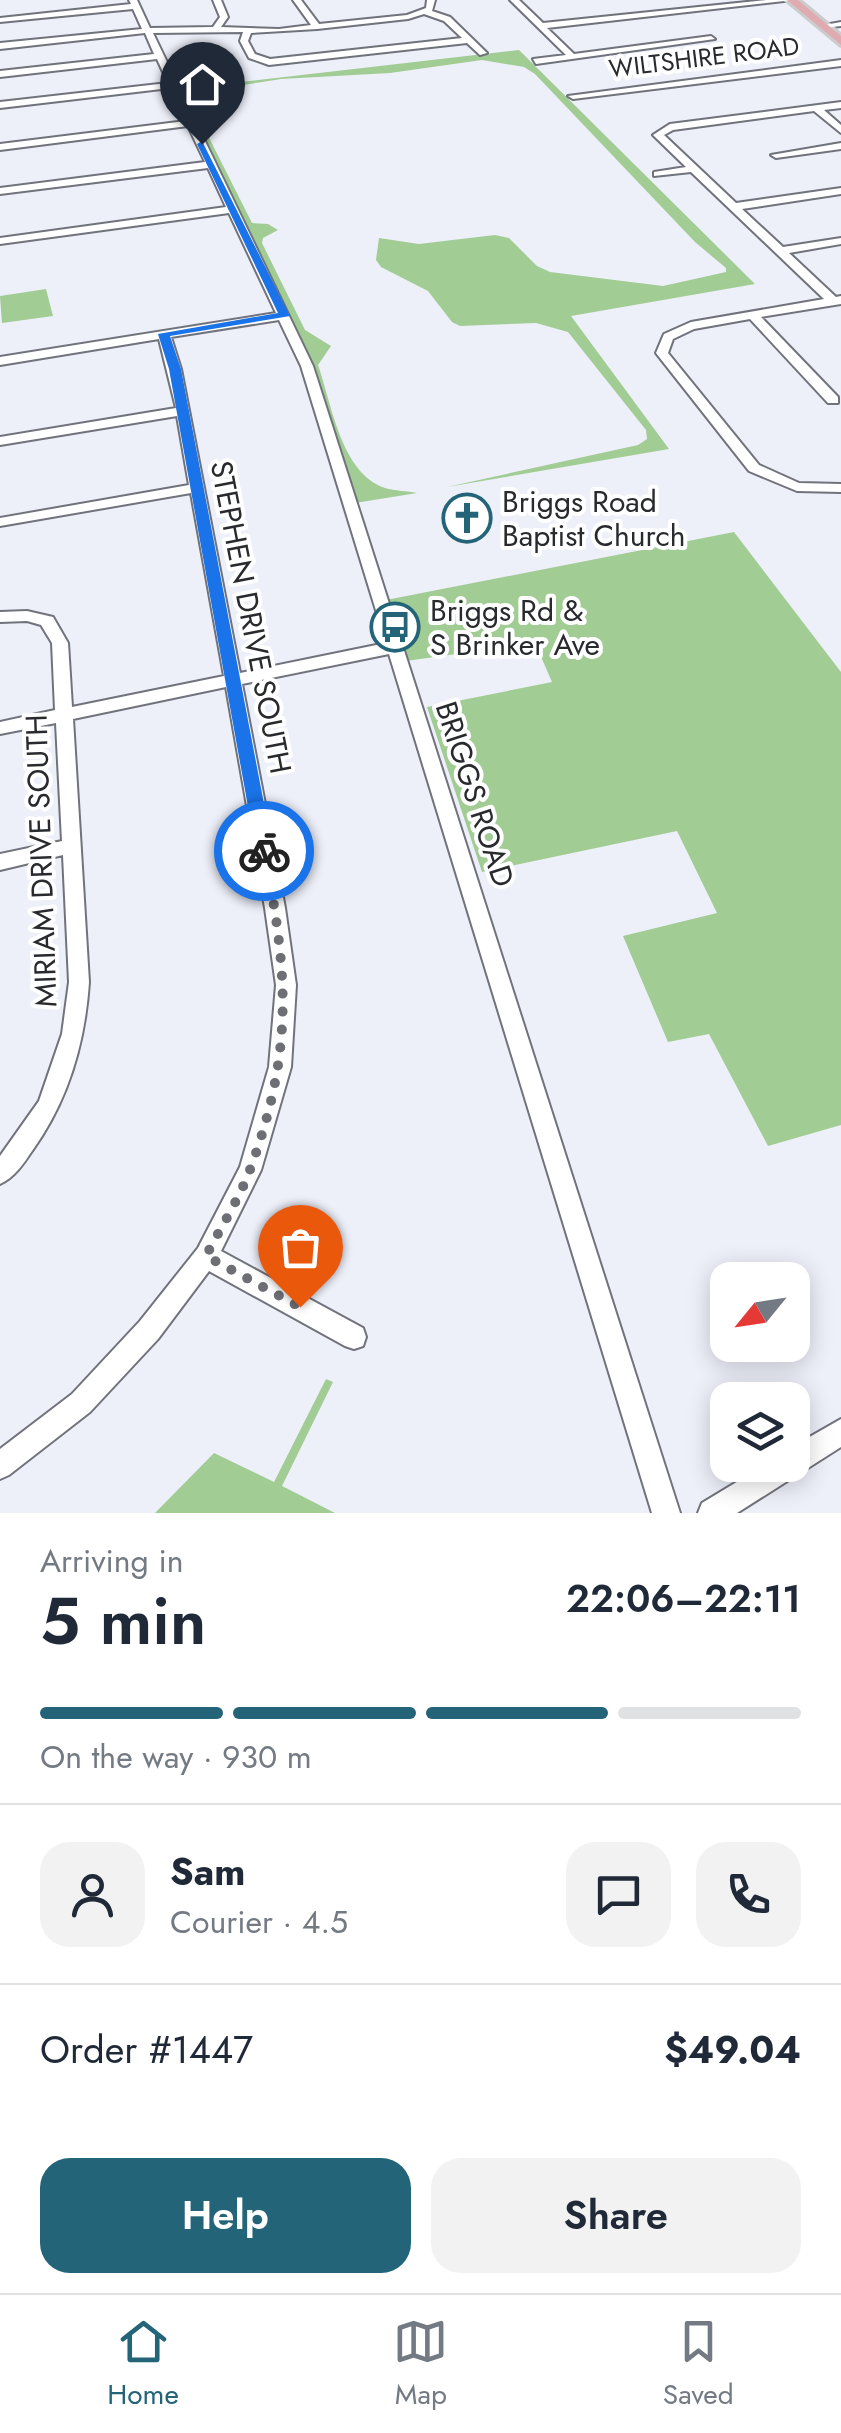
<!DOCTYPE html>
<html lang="en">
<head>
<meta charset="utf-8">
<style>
	:root { --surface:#fff; --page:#f2f2f3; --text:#1f2937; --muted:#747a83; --line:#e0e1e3; --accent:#236478 }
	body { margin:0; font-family:Jost,sans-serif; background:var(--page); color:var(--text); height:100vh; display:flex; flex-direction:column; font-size:38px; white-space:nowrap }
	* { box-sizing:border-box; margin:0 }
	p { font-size:32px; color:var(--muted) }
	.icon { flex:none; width:55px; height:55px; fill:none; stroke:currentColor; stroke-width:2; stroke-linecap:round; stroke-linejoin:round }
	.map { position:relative; height:1513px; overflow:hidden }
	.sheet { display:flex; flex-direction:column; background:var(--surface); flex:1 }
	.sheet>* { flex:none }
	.needle { width:65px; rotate:240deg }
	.buttons { position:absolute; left:710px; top:1262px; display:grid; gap:20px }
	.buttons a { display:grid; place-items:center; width:100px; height:100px; border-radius:20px; background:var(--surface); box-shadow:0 5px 25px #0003; font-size:50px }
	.pin { position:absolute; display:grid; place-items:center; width:85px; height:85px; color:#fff; margin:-102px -42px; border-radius:50% 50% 50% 0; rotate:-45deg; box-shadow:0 0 10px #0007 }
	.pin .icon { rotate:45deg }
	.courier { position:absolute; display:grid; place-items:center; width:100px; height:100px; margin:-50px; border:8px solid #1a73e8; border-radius:50%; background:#fff; color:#222; box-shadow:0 2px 12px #0007 }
	.headline em { font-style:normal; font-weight:600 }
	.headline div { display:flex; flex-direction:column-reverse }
	.headline { display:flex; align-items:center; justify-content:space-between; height:170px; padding:0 40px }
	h1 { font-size:65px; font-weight:600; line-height:75px }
	.bar { display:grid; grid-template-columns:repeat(4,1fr); gap:15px 10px; align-content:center; height:120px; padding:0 40px }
	.bar i { height:12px; border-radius:8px; background:var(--line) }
	.bar .selected { background:var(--accent) }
	.bar p { grid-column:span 4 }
	.line { display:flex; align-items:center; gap:25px; padding:0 40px; border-top:2px solid var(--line) }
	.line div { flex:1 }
	.round { display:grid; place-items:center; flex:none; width:105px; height:105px; border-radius:30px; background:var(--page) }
	.primary-button { display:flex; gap:20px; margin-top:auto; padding:20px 40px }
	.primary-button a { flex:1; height:115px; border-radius:30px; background:var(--accent); color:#fff; font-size:40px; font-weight:600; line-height:115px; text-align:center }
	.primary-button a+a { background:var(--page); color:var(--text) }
	.tab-bar { display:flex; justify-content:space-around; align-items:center; height:140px; border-top:2px solid var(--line); background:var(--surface); font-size:28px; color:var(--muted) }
	.tab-bar a { display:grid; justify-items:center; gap:5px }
	.tab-bar .selected { color:var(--accent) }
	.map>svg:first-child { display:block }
</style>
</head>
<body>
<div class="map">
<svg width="841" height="1513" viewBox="0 0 841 1513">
	<rect width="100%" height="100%" fill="#edeff9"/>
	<path fill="#a1cc94" d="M519,50l236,234 -184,32 98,133 -222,38 191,-42 9,-6 -1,-9 -78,-98 -32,-9 -76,3 -8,-4 -24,-31 -47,-24 -5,-7 3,-22 40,6 76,-9 14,3 28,28 13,6 113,14 63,-14v-4l-31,-26 -160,-168 -11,-7 -42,-7 -92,13 -109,6 -88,14 -4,5 63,125 16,1 10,6 -15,8 -1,5 43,87 26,16 -13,19c14,40 23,108 67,123 10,3 22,3 32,5l-62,10 -57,-171 -119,-243z
		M46,289l7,27 -51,7 -2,-27z
		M734,532l107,140v453l-73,21 -59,-112 -41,8 -45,-106 94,-23 -40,-82 -195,41 -55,-165 125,-25 -17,-39 -129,18 -20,-61z
		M326,1379l7,3 -51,104 53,27h-180l59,-60 60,29z"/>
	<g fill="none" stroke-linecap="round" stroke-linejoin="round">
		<g stroke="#71737c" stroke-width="4">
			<path id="minor" d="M129,0h8l13,28 63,-1 7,-10 -7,-17h8l7,17 -7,10 58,2 32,-4 -18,-25h8l18,24 88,-9 19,-7 1,-8h8l-3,11 18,6 37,36 -7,2 -13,-12 -198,22 -20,-7 -9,-17 3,-9 -90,1 160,333 367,1147h-28l-263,-859 -147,30 43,224 11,77 -5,82 -30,103 -40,81 142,77 3,9 -3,9 -9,3 -9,-3 -136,-75 -51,68 -68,73 -81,63 -9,4v-30l72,-55 68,-73 58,-73 42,-81 29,-100 7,-82 -11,-77 -39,-221 -153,32 16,263c-4,61 -21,119 -57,169 -8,12 -18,27 -32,33v-28l39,-55 23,-67 7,-52 -6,-127 -63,15v-16l62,-13 -6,-118 -56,11v-12l55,-12 -3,-67 -11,-18 -14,-4 -27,1v-10l27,-1 26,6 15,26 4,64 152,-31 -33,-183 -191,33v-8l189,-33 -12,-69 -177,29v-8l176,-29 -17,-69 -159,26v-8l276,-44 -47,-100 -229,31v-6l226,-31 -18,-39 -208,26v-6l205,-26 -17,-36 -188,24v-6l186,-23 -16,-33 -170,20v-6l168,-19 -11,-24 -157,18v-6l154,-17 -9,-21 -145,16v-6l142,-14 -9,-20 -133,13v-4l131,-14zM424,14l20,7 18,17 -192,21 -15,-5 -7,-13 3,-8 66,-4 91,-10zM279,320l22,46 85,277 -146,30 -59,-304 -10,-32z
				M510,0h9l24,23 223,-23h27l-246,28 27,26 137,-18 4,3 -179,25 -3,-5 33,-4z
				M841,22v4l-18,2 -4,-2z
				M841,60v6l-268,33 -5,-3z
				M841,102v6l-17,2 17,15v8l-27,-22 -141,19 -9,5 72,68 105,-15v6l-99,15 41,38 58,-9v6l-52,9 47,44 5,-1v8l-80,13 77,80v6h-10l-78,-84 -56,10 -21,10 -5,14 91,112 40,18 42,1v8l-44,-1 -48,-20 -93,-118 8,-19 27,-12 133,-23 -133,-127 -37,4v-4l32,-5 -33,-32 17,-11z
				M841,143v6l-65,9 -5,-3z
				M841,1419v28l-104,66h-39l4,-10 63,-38h27v-18z"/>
		</g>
		<g stroke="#cccccd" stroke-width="6">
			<path id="major" d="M787,0h11l43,36v9z"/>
		</g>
		<use href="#minor" fill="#fff" fill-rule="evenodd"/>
		<use href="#major" fill="#dfabb0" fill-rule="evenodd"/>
	</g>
	<path fill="#1a73e8" d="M202,141l88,175 -120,20 11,33 92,482 -9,7 -8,-7 -87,-482 -11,-35 120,-21 -81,-169z"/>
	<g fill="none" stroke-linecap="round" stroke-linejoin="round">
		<path stroke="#6e6f75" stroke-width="10" stroke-dasharray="0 18" d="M264,851c24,121 30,198 -13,316 -11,31 -30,60 -45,89l94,51"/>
	</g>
	<defs>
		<g id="church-ring" transform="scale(2.5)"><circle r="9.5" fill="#fff" stroke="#236478" stroke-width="1.5"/><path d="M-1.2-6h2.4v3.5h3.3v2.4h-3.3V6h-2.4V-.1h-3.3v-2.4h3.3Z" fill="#236478"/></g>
		<g id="bus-ring" transform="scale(2.5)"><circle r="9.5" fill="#fff" stroke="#236478" stroke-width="1.5"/><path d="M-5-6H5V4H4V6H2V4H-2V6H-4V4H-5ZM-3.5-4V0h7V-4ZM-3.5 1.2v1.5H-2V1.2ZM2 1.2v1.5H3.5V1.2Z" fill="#236478"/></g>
	</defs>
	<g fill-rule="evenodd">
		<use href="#church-ring" x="467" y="518"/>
		<use href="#bus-ring" x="395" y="627"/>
	</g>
	<g text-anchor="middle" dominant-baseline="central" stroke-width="8" stroke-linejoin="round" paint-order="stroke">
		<g font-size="25" fill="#292a2e" stroke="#fff">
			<text transform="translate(704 57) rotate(-7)">WILTSHIRE ROAD</text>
		</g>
		<g font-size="30" fill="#292a2e" stroke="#fff" text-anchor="start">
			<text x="502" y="501">Briggs Road<tspan x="502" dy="34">Baptist Church</tspan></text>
			<text x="430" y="610">Briggs Rd &amp;<tspan x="430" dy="34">S Brinker Ave</tspan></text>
		</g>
		<g font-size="30" fill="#292a2e" stroke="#fff">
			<text transform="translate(251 617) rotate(79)">STEPHEN DRIVE SOUTH</text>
			<text transform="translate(475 794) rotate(72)">BRIGGS ROAD</text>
			<text transform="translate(41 861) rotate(-92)">MIRIAM DRIVE SOUTH</text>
		</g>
	</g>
</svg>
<div class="buttons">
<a><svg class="needle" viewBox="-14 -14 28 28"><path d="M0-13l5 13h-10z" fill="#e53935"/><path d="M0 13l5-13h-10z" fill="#747a83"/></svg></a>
<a><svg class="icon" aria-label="layers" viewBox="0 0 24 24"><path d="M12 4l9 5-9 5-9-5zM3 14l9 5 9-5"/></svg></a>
</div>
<div class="pin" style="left:300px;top:1307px;background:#ea580c"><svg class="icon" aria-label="bag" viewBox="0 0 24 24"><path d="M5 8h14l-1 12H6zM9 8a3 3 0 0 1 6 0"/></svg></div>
<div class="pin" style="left:202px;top:144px;background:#1f2937"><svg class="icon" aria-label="home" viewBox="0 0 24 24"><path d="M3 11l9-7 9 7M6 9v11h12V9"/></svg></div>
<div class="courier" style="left:264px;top:851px"><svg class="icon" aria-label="bike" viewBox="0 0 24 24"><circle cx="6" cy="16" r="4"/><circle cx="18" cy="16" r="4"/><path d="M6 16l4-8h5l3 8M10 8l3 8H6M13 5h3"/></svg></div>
</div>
<section class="sheet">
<div class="headline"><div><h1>5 min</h1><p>Arriving in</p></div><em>22:06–22:11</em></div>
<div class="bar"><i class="selected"></i><i class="selected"></i><i class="selected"></i><i></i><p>On the way · 930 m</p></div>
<div class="line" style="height:180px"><a class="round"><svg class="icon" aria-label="person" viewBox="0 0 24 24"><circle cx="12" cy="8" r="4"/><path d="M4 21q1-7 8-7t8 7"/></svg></a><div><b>Sam</b><p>Courier · 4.5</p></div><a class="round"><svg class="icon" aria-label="chat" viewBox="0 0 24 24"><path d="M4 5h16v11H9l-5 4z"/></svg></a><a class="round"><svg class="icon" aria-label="phone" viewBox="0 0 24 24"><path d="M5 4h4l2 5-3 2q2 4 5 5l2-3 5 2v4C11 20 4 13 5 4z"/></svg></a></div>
<div class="line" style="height:130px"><div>Order #1447</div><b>$49.04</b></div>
<div class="primary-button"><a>Help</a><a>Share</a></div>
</section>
<nav class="tab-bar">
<a class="selected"><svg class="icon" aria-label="home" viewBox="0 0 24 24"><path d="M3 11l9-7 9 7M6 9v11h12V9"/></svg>Home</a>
<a><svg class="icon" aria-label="map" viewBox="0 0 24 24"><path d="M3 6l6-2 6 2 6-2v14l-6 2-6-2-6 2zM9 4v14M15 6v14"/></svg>Map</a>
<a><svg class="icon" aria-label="saved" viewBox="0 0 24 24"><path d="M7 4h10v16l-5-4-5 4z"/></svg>Saved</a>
</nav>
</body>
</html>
